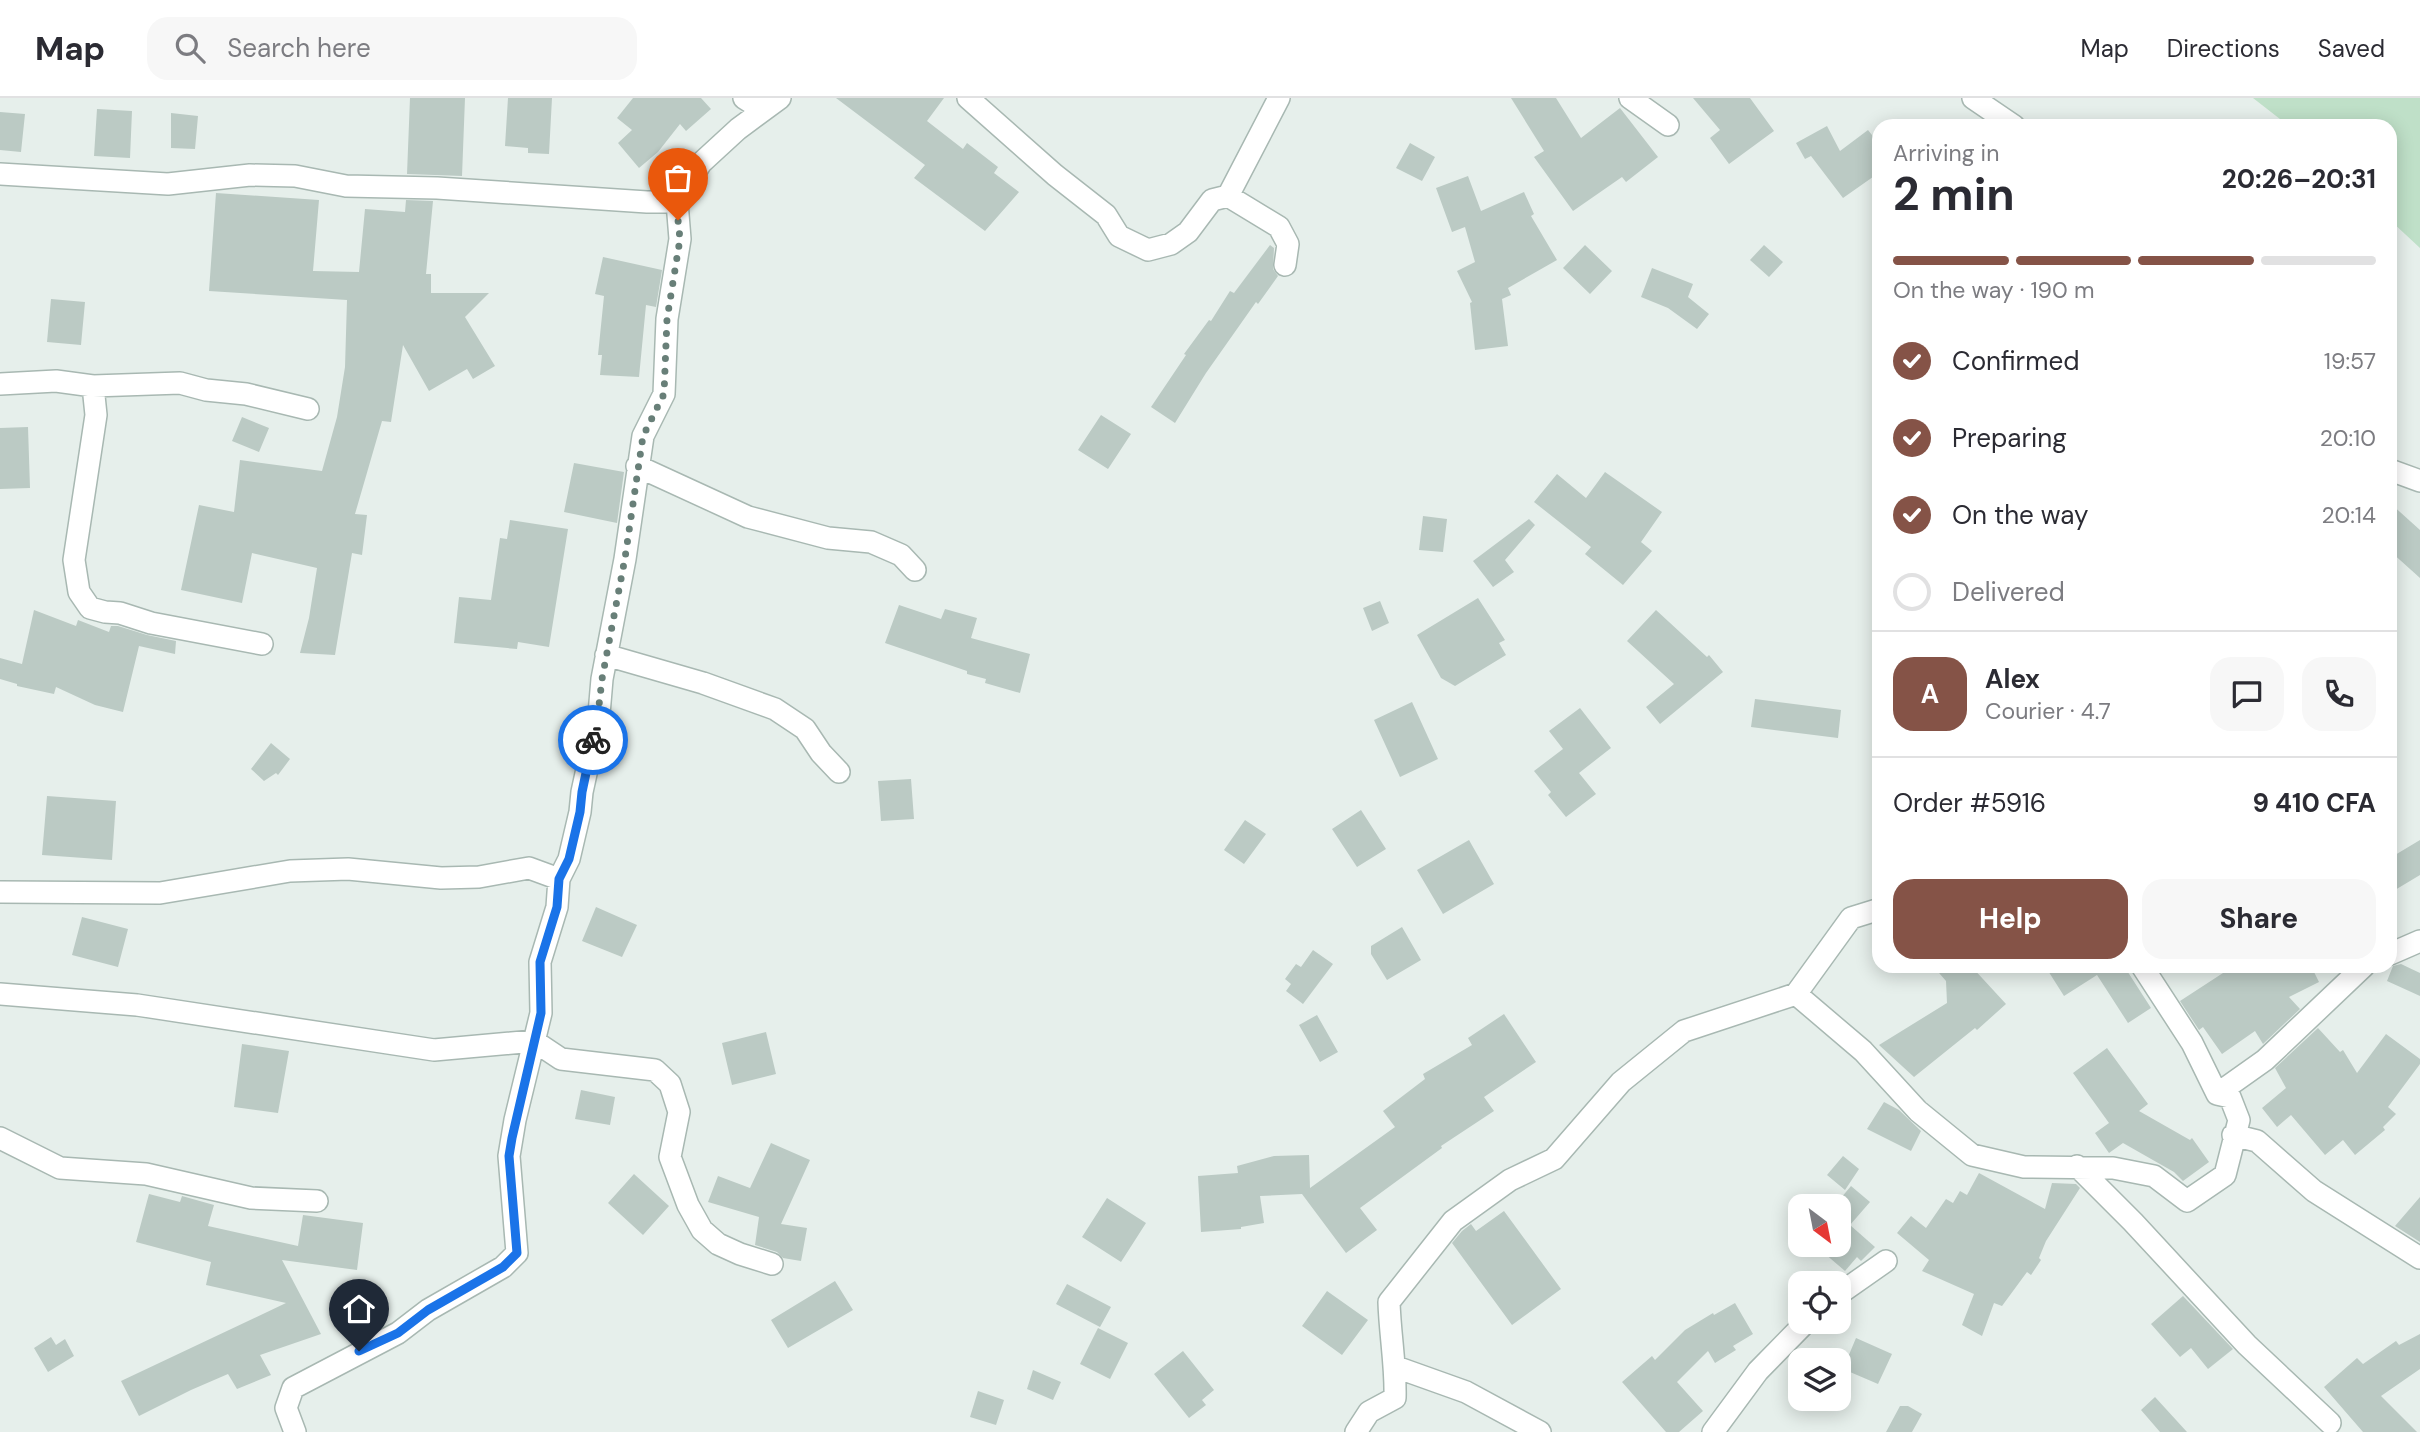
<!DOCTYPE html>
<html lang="en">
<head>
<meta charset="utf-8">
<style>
	:root { --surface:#fff; --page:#f7f7f7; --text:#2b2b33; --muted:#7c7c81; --line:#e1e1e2; --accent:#855347 }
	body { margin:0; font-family:"DM Sans",sans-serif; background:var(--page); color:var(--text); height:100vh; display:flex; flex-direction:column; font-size:26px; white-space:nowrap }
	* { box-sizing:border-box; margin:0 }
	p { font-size:23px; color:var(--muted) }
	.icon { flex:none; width:38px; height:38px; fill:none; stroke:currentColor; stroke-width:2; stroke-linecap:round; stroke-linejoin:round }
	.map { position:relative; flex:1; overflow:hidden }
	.sheet { position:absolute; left:1872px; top:21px; width:525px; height:854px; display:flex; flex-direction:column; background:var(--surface); border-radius:21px; box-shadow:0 4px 18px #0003 }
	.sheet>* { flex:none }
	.needle { width:46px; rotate:148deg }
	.buttons { position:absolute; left:1788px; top:1096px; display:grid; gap:14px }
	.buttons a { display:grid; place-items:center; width:63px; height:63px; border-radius:14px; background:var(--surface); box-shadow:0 4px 18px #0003; font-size:35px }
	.pin { position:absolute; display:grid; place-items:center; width:60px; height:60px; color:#fff; margin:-72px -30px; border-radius:50% 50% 50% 0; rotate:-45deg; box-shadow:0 0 7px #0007 }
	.pin .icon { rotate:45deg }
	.courier { position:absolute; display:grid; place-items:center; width:70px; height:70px; margin:-35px; border:5px solid #1a73e8; border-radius:50%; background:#fff; color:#222; box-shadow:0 2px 9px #0007 }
	.overview em { font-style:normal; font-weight:700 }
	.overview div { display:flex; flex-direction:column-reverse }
	.overview { display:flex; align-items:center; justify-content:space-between; height:119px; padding:0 21px }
	h1 { font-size:46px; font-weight:700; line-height:52px }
	.bar { display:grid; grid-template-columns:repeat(4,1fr); gap:10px 7px; align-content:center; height:84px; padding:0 21px }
	.bar i { height:9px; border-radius:5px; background:var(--line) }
	.bar .on { background:var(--accent) }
	.bar p { grid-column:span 4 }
	.line { display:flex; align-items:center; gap:18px; padding:0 21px; border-top:2px solid var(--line) }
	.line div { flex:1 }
	.round { display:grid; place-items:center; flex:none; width:74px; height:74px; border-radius:21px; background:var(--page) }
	ol { padding:0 21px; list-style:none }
	li { display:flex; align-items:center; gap:21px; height:77px }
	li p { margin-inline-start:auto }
	li .icon { padding:7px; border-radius:50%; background:var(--accent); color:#fff; stroke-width:4 }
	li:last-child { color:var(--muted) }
	li i { width:38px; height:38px; border:4px solid var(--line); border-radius:50% }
	.button { display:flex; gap:14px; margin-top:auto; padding:14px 21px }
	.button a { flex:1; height:80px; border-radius:21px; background:var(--accent); color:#fff; font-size:28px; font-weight:700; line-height:80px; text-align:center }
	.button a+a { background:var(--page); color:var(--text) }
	header { display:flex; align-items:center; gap:42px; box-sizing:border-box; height:98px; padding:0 35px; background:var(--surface); border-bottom:2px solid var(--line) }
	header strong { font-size:33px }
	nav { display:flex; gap:38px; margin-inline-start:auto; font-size:24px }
	.search { width:490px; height:63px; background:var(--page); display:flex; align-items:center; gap:18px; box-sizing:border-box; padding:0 24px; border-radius:21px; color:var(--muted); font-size:26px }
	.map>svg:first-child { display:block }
</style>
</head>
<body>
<header>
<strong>Map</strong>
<div class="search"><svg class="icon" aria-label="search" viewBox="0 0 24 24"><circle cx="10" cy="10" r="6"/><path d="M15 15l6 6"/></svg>Search here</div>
<nav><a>Map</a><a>Directions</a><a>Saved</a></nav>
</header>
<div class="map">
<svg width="2420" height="1334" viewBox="0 0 2420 1334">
	<rect width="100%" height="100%" fill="#e6efeb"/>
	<path fill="#bfe0c8" d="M2253,0h167v150l-29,-27 -1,-95h-101z"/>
	<path fill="#bbcac4" d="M410,0h55l-3,78 -55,-2z
		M508,0h44l-3,56 -21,-1v-5l-23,-2z
		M633,0h68l10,11 -25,22 -6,-7 -22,28 -19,16 -21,-25 14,-13 -15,-12z
		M836,0h108l-17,23 36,28 4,-6 31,24 -4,6 25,19 -34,39 -71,-53 11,-13z
		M1511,0h45l25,40 39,-30 38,49 -32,25 -4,-5 -49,34 -39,-54 10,-6z
		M1693,0h57l24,33 -45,33 -19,-26 10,-8z
		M97,11l35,2 -2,47 -36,-2z
		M0,14l25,2 -4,38 -21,-2z
		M171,15l27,3 -3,33 -24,-1z
		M1827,28l13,25 28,-21 12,15v27l-37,26 -32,-42 -6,3 -9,-16z
		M1410,45l25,14 -13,24 -26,-13z
		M1468,78l13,35 43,-19 10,22 -3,2 26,44 -49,28 3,7 -9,4 6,47 -33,4 -5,-47 2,-1 -15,-31 18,-9 -10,-35 -13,5 -16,-44z
		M216,95l103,7 -6,71 46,1 6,-63 40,3 1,-12 27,1 -7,73h5v19h58l-24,24 30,49 -22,13 -6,-10 -38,22 -26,-46 -12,77 -9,-1 -27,93 12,1 -5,40 -10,-2 -17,102 -35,-2 9,-35 8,-50 -65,-15 -10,50 -61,-13 18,-85 35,7 6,-52 82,11 15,-54 8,-50 2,-67 -138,-9z
		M1270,147l4,3 -1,21 5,7 -20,28 -2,-2 -50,71 -31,50 -24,-16 35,-52 -2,-1 25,-34 2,1 19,-30 4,2z
		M1585,147l27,26 -22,23 -27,-26z
		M1764,147l19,17 -14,15 -19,-17z
		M603,159l59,13 -6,37 -10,-2 -7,72 -39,-2 2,-20h-4l6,-59 -9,-2z
		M1652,170l41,16 -5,13 21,17 -12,15 -29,-21 -27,-11z
		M51,201l34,3 -4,43 -34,-3z
		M1101,317l30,19 -23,35 -30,-19z
		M242,319l27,11 -10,24 -27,-11z
		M28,329l2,61 -30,1v-61z
		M574,365l50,9 -7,51 -53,-11z
		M1605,374l57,40 -21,30 11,9 -29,34 -38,-31 6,-7 -57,-45 23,-28 29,24z
		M2390,405l30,27v48l-30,-27z
		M1423,418l24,3 -4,33 -24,-2z
		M1529,421l6,6 -30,35 9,12 -21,15 -20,-26z
		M510,422l58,9 -19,118 -31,-5 -1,7 -63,-6 5,-46 32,3 9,-62 7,1z
		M1478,500l27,42 -6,3 7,12 -51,31 -14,-8 -24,-43z
		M1380,503l9,22 -17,8 -9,-23z
		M899,507l42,14 4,-10 32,9 -6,20 59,16 -10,39 -35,-10 1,-4 -19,-5v-3l-82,-28z
		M34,512l42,16 2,-6 31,12 2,-6h7l29,9 29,6 -1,13 -36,-8 -16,66 -28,-7 -39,-18 -2,7 -37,-8v-2l-17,-5v-21l22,6z
		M1656,512l51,47 2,-2 14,17 -63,52 -14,-17 28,-23 -47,-43z
		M1755,601l86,11 -3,28 -87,-11z
		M1412,604l26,57 -38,18 -26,-57z
		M1580,610l31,40 -32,25 17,21 -30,23 -18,-22 3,-3 -17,-21 29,-22 -14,-18z
		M271,645l19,16 -12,16 -2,-2 -12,8 -13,-12z
		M911,681l3,40 -33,2 -3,-40z
		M47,698l69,5 -4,59 -70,-5z
		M1361,712l25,39 -29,18 -25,-38z
		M1245,722l21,14 -22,30 -20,-14z
		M1469,742l25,44 -51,30 -26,-44z
		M2420,742v35l-30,18v-35z
		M596,809l41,18 -15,32 -40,-16z
		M82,819l46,12 -10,38 -46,-12z
		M1402,829l19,33 -34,20 -16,-26v-8z
		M1313,852l20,14 -30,40 -17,-13 5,-7 -6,-5 11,-15 5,3z
		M2401,866l19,9v23l-33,-15 6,-15z
		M1933,868h38l35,38 -29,26 -2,-2 -61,49 -35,-32 68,-42 -1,-22z
		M2045,868h79l27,42 -23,15 -31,-48 -33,21z
		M2219,868h92l8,16 -30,15 11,12 -37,35 -8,-13 -33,23 -19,-27 -4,3 -19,-29 43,-28z
		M1504,916l32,48 -52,35 10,14 -53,35 1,2 -82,60 17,22 -31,23 -44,-59 -42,2 4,27 -23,4v2l-40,3 -3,-56 40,-3 -1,-7 37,-10 35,-1 1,33 85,-61 -12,-16 42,-32 -2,-5 49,-29 -4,-7z
		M1317,917l21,37 -18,10 -21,-37z
		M2318,930l22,24 3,-2 14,23 29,-39 34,25v5l-32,43 8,7 -13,13 2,3 -30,25 -12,-15 -18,15 -34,-40 -14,12 -15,-19 24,-20 -11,-20z
		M766,934l10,42 -44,11 -10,-42z
		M242,946l47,7 -11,62 -44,-6z
		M2107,950l41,56 -9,7 51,29 2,-2 17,24 -26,19 -9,-9 -51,-29 -14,10 -14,-20 14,-10 -36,-50z
		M581,992l34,7 -5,28 -35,-6z
		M1884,1004l15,8 22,21 -10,20 -44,-22z
		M771,1045l39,17 -29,64 26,4 -6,33 -18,-3 -6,-6 -22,-7 4,-28 -51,-15 10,-26 32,12z
		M1843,1058l16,13 -14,21 -18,-15z
		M1979,1075l66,36 7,-26 24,1 4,4 -34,53 -7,17 2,2 -10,15 -4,-3 -25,34 -8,-3 -12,33 -20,-11 12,-31 -52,-23 7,-11 -32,-27 14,-17 15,12 20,-29 7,4 7,-12 7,4z
		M634,1076l35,32 -26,29 -35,-32z
		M1851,1088l19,16 -20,23 25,22 -14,14 -4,-4 -12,14 -21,-18 7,-9h8v-38l-4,-1z
		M149,1096l31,8 2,-6 32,9 -6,21 90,20 5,-31 60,8 -6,47 -75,-10 39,74 -61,21 11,20 -34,14 -9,-15 -37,16 -52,26 -18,-35 165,-78 -80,-18 5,-23 -75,-20z
		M2420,1099v45l-25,-16z
		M1107,1100l39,25 -25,39 -39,-25z
		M1504,1113l57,78 -49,36 -60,-82 10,-12 9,-7 5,7z
		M835,1183l18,29 -65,38 -17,-28z
		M1067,1186l44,23 -11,20 -44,-23z
		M1327,1193l41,29 -26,35 -40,-29z
		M2183,1198l50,53 -25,20 -17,-21 -11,9 -29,-33z
		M1735,1205l18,31 -20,12 3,4 -21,13 -7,-12 -31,31 26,29 -24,21h-13l-44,-50 30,-26 3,4 30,-30 28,-17 1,2z
		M1098,1230l30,15 -18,36 -30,-15z
		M2420,1236v35l-39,27 36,36h-54l-39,-45 33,-29 6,6 33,-23 3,4z
		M51,1239l5,8 9,-6 9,17 -26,16 -14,-24z
		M1856,1240l36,16 -14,30 -35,-15z
		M1183,1253l31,39 -12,10 4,5 -17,13 -35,-44z
		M1033,1272l28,12 -8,18 -26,-11z
		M978,1293l26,9 -8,25 -26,-8z
		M2155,1299l32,35h-27l-19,-22z
		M1900,1308h8l14,8 -10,18h-26z"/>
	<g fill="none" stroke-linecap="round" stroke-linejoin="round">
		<g stroke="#a8b8b2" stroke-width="24">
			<path id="minor" d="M744,0l19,12
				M968,0l87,77 51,40 13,21 29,14 23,-6 17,-12 24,-32 16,-4 51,31 9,17 -3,21
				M1630,0l38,27
				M1973,0l41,28
				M0,76l168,10 82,-9 45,1 51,10 91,2 210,14h30
				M1228,98l51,-98
				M0,286l56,-3 37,5 87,-3 26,7 40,4 62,15
				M93,288l3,29 -22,145 5,32 11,16 15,4 15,1 31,10 111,21
				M637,368l111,51 80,21 43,4 30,13 14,15
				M2390,372l30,11
				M606,557l97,28 72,26 30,20 16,24 18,19
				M559,781l10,-20 11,-47 2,-20 17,-78 3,-35 23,-120 18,-123 21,-42 3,-75 13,-80 -3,-37 24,-39 37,-34 42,-31
				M0,794l160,1 130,-22 58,-2 93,9 38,-1 50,-9 30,11 -2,28 -17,55 1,51 -26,107 -6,36 8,97 -14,14 -75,43 -30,23 -105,55 -7,20 9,24
				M2390,856l30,-13
				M0,896l137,11 297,45 100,-9 27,18 94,11 15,14 9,28 -9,45 18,48 14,25 16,14 22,10 32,10
				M1796,896l67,57 55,60 54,44 52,12 89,1 41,8 33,25 38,-26 14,-55 -9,-23 -13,-3 -25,-51 -50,-77
				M2217,996l48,-34 99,-94
				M2233,1037l24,6 57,50 106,67
				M0,1040l60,30 86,6 105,24 66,3
				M2077,1068l56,56 114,123 83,78
				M1839,1196l47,-33
				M1396,1269l70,25 74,40
				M1356,1334l13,-20 26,-14c1,-32 -5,-63 -6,-96l64,-81 57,-41 44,-21 67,-77 63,-51 112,-37 55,-76 29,-9
				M1713,1334l45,-61 49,-50"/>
		</g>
		<use href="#minor" stroke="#fff" stroke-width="21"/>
	</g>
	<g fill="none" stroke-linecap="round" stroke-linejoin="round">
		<path stroke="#687f78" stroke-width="7" stroke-dasharray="0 12.6" d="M593,642l5,-26 4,-35 23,-121 18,-122 21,-42 3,-75 13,-80 -2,-19"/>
		<path stroke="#1a73e8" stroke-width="9" d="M359,1253l39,-18 30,-23 75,-43 14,-14 -8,-97 3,-18 29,-125 -1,-51 17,-55 2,-28 10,-20 11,-47 2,-20 11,-52"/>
	</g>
</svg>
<div class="buttons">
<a><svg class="needle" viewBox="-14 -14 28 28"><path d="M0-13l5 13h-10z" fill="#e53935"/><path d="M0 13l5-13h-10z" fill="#7c7c81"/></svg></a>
<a><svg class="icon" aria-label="locate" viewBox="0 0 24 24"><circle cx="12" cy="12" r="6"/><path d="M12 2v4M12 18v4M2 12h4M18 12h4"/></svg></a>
<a><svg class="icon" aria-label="layers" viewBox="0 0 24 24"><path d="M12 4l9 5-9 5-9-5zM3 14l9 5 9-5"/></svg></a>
</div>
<div class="pin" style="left:678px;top:122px;background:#ea580c"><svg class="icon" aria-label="bag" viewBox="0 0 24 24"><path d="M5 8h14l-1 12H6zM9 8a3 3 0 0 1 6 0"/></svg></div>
<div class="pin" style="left:359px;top:1253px;background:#1f2937"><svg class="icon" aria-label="home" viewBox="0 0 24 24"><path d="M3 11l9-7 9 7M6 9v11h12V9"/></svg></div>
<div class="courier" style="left:593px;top:642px"><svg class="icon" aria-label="bike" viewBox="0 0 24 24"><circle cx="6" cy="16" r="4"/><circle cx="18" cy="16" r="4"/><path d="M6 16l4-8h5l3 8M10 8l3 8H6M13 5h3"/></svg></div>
<section class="sheet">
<div class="overview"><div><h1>2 min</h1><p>Arriving in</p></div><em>20:26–20:31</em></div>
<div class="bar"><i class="on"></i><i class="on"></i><i class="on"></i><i></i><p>On the way · 190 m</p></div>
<ol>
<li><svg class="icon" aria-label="check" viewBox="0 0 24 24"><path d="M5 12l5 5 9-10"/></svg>Confirmed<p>19:57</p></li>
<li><svg class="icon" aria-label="check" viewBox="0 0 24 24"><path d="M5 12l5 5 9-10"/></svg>Preparing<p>20:10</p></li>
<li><svg class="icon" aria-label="check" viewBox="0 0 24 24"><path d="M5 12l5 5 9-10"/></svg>On the way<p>20:14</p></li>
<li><i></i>Delivered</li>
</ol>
<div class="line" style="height:126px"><b class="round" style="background:var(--accent);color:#fff">A</b><div><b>Alex</b><p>Courier · 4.7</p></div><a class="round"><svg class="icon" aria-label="chat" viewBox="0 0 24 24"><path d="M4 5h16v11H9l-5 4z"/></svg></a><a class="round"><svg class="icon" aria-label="phone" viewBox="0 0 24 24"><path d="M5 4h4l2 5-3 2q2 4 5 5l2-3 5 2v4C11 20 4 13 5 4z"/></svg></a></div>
<div class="line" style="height:91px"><div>Order #5916</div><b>9 410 CFA</b></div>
<div class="button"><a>Help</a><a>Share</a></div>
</section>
</div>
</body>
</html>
